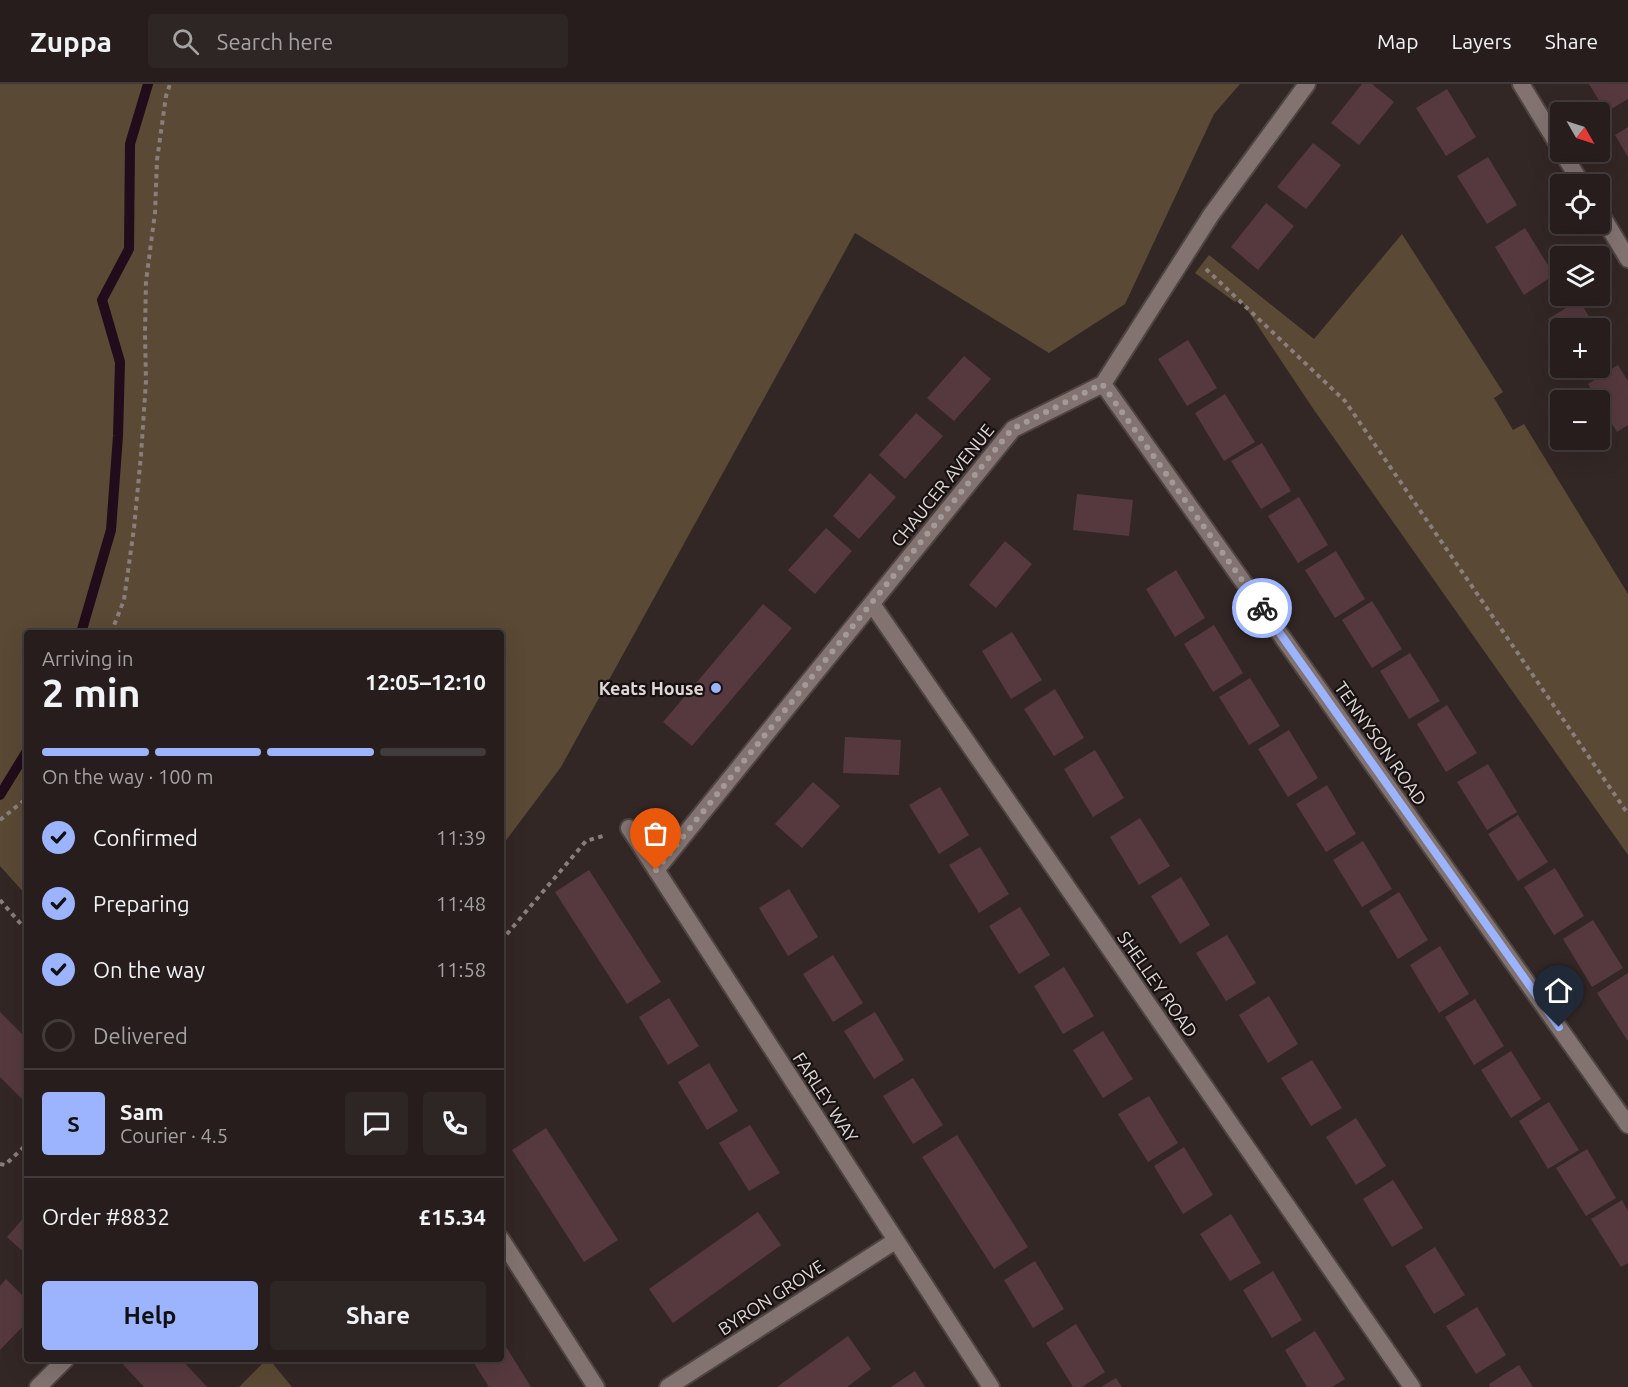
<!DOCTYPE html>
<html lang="en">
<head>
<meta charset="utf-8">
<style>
	:root { --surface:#261d1c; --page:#2e2625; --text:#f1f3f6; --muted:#a4a2a3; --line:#423b3b; --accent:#9cb4fd }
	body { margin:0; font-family:Ubuntu,sans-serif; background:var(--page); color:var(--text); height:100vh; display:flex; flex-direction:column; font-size:22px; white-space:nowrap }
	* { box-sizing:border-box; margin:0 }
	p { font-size:20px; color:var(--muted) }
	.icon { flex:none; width:33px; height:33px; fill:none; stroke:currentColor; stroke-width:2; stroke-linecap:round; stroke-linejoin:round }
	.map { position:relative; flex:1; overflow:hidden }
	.drawer { position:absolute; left:24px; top:546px; width:480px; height:732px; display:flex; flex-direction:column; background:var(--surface); border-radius:6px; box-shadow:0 6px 24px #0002,0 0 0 2px var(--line) }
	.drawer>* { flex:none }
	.needle { width:39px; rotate:129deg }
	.tools { position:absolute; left:1550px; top:18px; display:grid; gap:12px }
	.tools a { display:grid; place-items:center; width:60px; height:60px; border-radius:6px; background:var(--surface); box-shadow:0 6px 24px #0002,0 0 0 2px var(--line); font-size:30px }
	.pin { position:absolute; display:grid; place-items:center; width:51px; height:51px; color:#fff; margin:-62px -26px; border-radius:50% 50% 50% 0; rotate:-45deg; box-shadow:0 0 6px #0007 }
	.pin .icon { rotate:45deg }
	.courier { position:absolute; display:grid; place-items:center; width:60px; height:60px; margin:-30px; border:4px solid #9cb4fd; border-radius:50%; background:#fff; color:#222; box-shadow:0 2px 8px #0007 }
	.head em { font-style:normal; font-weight:600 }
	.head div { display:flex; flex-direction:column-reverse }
	.head { display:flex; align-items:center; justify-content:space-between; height:102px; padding:0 18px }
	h1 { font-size:39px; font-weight:600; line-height:45px }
	.bar { display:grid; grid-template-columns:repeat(4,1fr); gap:9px 6px; align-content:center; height:72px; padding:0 18px }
	.bar i { height:8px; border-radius:4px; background:var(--line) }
	.bar .on { background:var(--accent) }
	.bar p { grid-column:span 4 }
	.line { display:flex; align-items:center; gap:15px; padding:0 18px; border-top:2px solid var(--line) }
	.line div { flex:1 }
	.round { display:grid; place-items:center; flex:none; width:63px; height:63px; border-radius:6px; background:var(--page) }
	ol { padding:0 18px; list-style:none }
	li { display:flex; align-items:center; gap:18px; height:66px }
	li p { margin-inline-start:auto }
	li .icon { padding:6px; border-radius:50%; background:var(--accent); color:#111; stroke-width:4 }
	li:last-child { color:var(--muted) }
	li i { width:33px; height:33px; border:3px solid var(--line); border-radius:50% }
	.cta { display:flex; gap:12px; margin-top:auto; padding:12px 18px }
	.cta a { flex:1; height:69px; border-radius:6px; background:var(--accent); color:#111; font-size:24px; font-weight:600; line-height:69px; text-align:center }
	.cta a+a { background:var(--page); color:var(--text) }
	header { display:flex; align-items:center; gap:36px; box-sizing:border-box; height:84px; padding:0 30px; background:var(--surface); border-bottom:2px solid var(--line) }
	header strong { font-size:28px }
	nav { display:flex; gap:33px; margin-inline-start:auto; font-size:21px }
	.search { width:420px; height:54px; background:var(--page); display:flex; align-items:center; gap:15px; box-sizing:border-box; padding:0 21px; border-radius:6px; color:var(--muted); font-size:22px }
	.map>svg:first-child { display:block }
</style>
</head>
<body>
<header>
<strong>Zuppa</strong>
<div class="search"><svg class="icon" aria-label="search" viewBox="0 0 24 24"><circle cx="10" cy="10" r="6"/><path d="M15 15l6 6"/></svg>Search here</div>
<nav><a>Map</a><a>Layers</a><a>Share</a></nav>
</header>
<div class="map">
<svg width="1628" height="1303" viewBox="0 0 1628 1303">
	<rect width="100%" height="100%" fill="#332725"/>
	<path fill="#5a4934" d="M0,0h1240l-26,30 -89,190 -76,49 -194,-120 -294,534 -60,80v-214h-474v263l-27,-30z
		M1402,150l101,158 -9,6 19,32 11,-6 104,170v261l-316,-448 -72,-108 -5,3 -40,-29 14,-18 105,84z
		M267,1275h2l23,28h-53z"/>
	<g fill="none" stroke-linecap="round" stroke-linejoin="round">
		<path stroke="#200c1a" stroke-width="10" d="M81,549l30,-103 7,-94 2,-74 -18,-62 27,-51 1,-105 18,-60
			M0,711l27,-44"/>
	</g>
	<path fill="#55393f" d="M1362,0h10l22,18 -35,43 -28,-22z
		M1589,0h39v15l-22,13z
		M1447,5l29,48 -30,19 -30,-48z
		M1628,43v30l-13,-22z
		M1313,59l28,22 -35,44 -29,-22z
		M1488,73l29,48 -30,19 -30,-48z
		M1266,119l28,23 -36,44 -27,-23z
		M1525,144l29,47 -30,20 -29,-48z
		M1579,216l17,28h-36v10l-12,-19z
		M1599,249l9,15 -9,5z
		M1188,256l29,48 -30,18 -29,-47z
		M964,272l27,23 -37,42 -27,-23z
		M1618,281l10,16v44l-11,7 -29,-48z
		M1225,310l30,48 -31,19 -29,-48z
		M916,329l27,23 -38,43 -26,-24z
		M1262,359l29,48 -30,18 -30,-48z
		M870,389l26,24 -37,42 -26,-23z
		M1077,410l56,6 -4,36 -56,-6z
		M1299,413l29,48 -30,18 -30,-47z
		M826,444l26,23 -37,43 -27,-24z
		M1005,457l27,23 -36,44 -27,-23z
		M1336,467l29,48 -30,19 -30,-48z
		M1176,486l29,48 -30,19 -29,-48z
		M1372,517l30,48 -30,19 -30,-48z
		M763,520l29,24 -100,118 -29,-24z
		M1214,541l29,48 -30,19 -29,-48z
		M1012,548l30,48 -31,19 -29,-48z
		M1410,569l30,48 -31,18 -29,-48z
		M1250,594l30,48 -31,19 -30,-48z
		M1055,605l29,49 -30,18 -30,-47z
		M1447,621l30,48 -31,19 -29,-48z
		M1289,646l29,48 -30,19 -30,-48z
		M845,653l56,3 -2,35 -56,-2z
		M1095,666l29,48 -31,19 -29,-48z
		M1488,680l29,48 -30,18 -30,-48z
		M813,698l27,24 -38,42 -27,-24z
		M1327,701l29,49 -30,18 -30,-48z
		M940,703l29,48 -30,19 -30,-49z
		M1518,731l30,47 -30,19 -30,-47z
		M1140,734l30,48 -31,19 -29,-48z
		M1363,757l29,48 -30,18 -29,-47z
		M980,763l29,47 -30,19 -30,-48z
		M1555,784l29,48 -30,19 -30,-48z
		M589,786l72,112 -34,22 -72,-112z
		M1181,793l29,48 -30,19 -29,-48z
		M789,805l29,48 -30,19 -29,-48z
		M1399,808l29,48 -30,19 -29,-48z
		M1020,823l30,48 -31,19 -30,-48z
		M1593,836l30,48 -31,19 -29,-48z
		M1227,851l29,48 -30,18 -30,-48z
		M1440,862l29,48 -30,19 -29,-48z
		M833,871l30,48 -30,19 -30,-48z
		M1064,883l30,49 -31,18 -29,-48z
		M1628,889v67h-1l-30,-47z
		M1269,912l29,48 -30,19 -29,-48z
		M669,914l30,48 -31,19 -29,-48z
		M1475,915l29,47 -30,19 -29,-48z
		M0,928l27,27v65l-27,-27z
		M875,928l29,48 -30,19 -30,-48z
		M1103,947l30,48 -30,19 -30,-48z
		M1511,967l30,48 -30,19 -30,-48z
		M1312,976l30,48 -31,18 -30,-48z
		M709,979l29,48 -31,19 -29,-48z
		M913,994l30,47 -30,19 -30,-48z
		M1149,1012l29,47 -30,19 -30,-48z
		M1549,1018l30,48 -31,19 -29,-48z
		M1356,1034l30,48 -30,19 -30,-48z
		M750,1041l30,48 -31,18 -30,-48z
		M546,1044l72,112 -34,22 -72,-112z
		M957,1051l71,112 -34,22 -72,-112z
		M1184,1063l29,48 -30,19 -29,-48z
		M1587,1065l29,49 -30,18 -30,-48z
		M1393,1096l30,48 -31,19 -29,-48z
		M1622,1116l6,11v52l-7,4 -30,-48z
		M758,1128l23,33 -108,78 -24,-34z
		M27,1130v41l-20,-18z
		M1231,1130l30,49 -31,18 -30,-47z
		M1435,1163l30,48 -31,19 -29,-48z
		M1035,1177l29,48 -31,19 -29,-48z
		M1273,1187l29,49 -30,18 -29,-48z
		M6,1195l21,21v22l-27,28v-64z
		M1477,1223l29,48 -30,19 -30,-48z
		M1076,1240l29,48 -23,15h-9l-27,-44z
		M1315,1247l30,48 -13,8h-25l-22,-37z
		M848,1252l23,33 -24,18h-70z
		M503,1258l28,45h-42l-17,-27 3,-1h26v-16z
		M118,1275h63l26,28h-63z
		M1519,1281l14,22h-43l-1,-3z
		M915,1287l10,16h-34z
		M1116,1294l6,9h-21z"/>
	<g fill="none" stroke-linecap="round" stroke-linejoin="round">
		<g stroke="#4e4442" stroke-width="20">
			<path id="minor" d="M1521,0l39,64
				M1562,68l20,32
				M1599,127l29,48
				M1103,300l525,741
				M872,520l540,783
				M629,744l362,559
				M656,786l357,-441 90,-45 108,-169 96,-131
				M501,1155l95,148
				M38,1303l28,-28
				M668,1303l227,-146"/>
		</g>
		<path stroke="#887e7c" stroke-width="4" stroke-dasharray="4.5 4.5" stroke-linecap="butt" d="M1206,185l139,132 283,413
			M111,549l13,-33 10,-72 7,-73 5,-74 -1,-49 1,-51 9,-68 2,-53 9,-64 4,-12
			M0,736l27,-22
			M0,816l27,31
			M501,857l85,-100 20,-6
			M0,1080l5,1 22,-21"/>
		<use href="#minor" stroke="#827370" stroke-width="16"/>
	</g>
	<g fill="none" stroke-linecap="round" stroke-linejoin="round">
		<path stroke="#a39a98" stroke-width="6" stroke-dasharray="0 10.8" d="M656,786l356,-441 90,-45 160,224"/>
		<path stroke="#9cb4fd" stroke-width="8" d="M1262,524l297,419"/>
	</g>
	<circle fill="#9cb4fd" stroke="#171211" stroke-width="2" cx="716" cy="604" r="6"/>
	<g text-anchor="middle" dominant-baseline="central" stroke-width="4.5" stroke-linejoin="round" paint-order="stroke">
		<g font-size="18" fill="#e0d8d6" stroke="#171211">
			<text transform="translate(942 401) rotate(-51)">CHAUCER AVENUE</text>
			<text transform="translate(1381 659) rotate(55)">TENNYSON ROAD</text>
			<text transform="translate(1158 900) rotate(55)">SHELLEY ROAD</text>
			<text transform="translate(826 1013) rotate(57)">FARLEY WAY</text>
			<text transform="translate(771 1213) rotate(-33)">BYRON GROVE</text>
		</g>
		<g font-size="18" font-weight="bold" fill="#e0d8d6" stroke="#171211" text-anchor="end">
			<text x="704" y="604">Keats House</text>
		</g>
	</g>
</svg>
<div class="tools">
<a><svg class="needle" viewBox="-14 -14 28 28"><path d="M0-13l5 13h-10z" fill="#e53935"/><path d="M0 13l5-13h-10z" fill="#a4a2a3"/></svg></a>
<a><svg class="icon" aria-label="locate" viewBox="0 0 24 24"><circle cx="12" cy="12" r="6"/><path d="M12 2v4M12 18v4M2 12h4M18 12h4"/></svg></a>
<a><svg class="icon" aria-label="layers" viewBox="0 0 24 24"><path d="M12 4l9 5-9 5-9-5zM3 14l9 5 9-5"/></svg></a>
<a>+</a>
<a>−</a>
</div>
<div class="pin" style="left:656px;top:786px;background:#ea580c"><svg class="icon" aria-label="bag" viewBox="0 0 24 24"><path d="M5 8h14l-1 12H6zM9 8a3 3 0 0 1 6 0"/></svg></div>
<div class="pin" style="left:1559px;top:943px;background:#1f2937"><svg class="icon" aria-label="home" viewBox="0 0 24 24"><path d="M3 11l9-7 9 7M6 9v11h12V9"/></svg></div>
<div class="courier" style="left:1262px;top:524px"><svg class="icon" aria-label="bike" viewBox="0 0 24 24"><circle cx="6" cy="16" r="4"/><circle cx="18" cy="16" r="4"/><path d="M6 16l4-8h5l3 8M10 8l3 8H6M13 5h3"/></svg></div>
<section class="drawer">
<div class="head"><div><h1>2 min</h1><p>Arriving in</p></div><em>12:05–12:10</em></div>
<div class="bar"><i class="on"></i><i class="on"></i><i class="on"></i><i></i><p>On the way · 100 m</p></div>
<ol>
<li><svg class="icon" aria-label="check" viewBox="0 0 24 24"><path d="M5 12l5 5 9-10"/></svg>Confirmed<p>11:39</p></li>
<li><svg class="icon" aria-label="check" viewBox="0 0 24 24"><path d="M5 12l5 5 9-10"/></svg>Preparing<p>11:48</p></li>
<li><svg class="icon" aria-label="check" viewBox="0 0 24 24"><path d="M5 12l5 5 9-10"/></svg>On the way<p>11:58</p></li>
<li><i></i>Delivered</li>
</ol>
<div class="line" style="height:108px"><b class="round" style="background:var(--accent);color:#111">S</b><div><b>Sam</b><p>Courier · 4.5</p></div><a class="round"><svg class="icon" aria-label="chat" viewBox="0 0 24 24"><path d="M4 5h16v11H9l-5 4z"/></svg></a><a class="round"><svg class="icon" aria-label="phone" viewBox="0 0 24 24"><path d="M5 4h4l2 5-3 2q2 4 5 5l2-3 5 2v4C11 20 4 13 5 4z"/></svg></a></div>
<div class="line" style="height:78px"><div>Order #8832</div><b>£15.34</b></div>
<div class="cta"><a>Help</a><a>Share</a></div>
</section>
</div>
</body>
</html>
